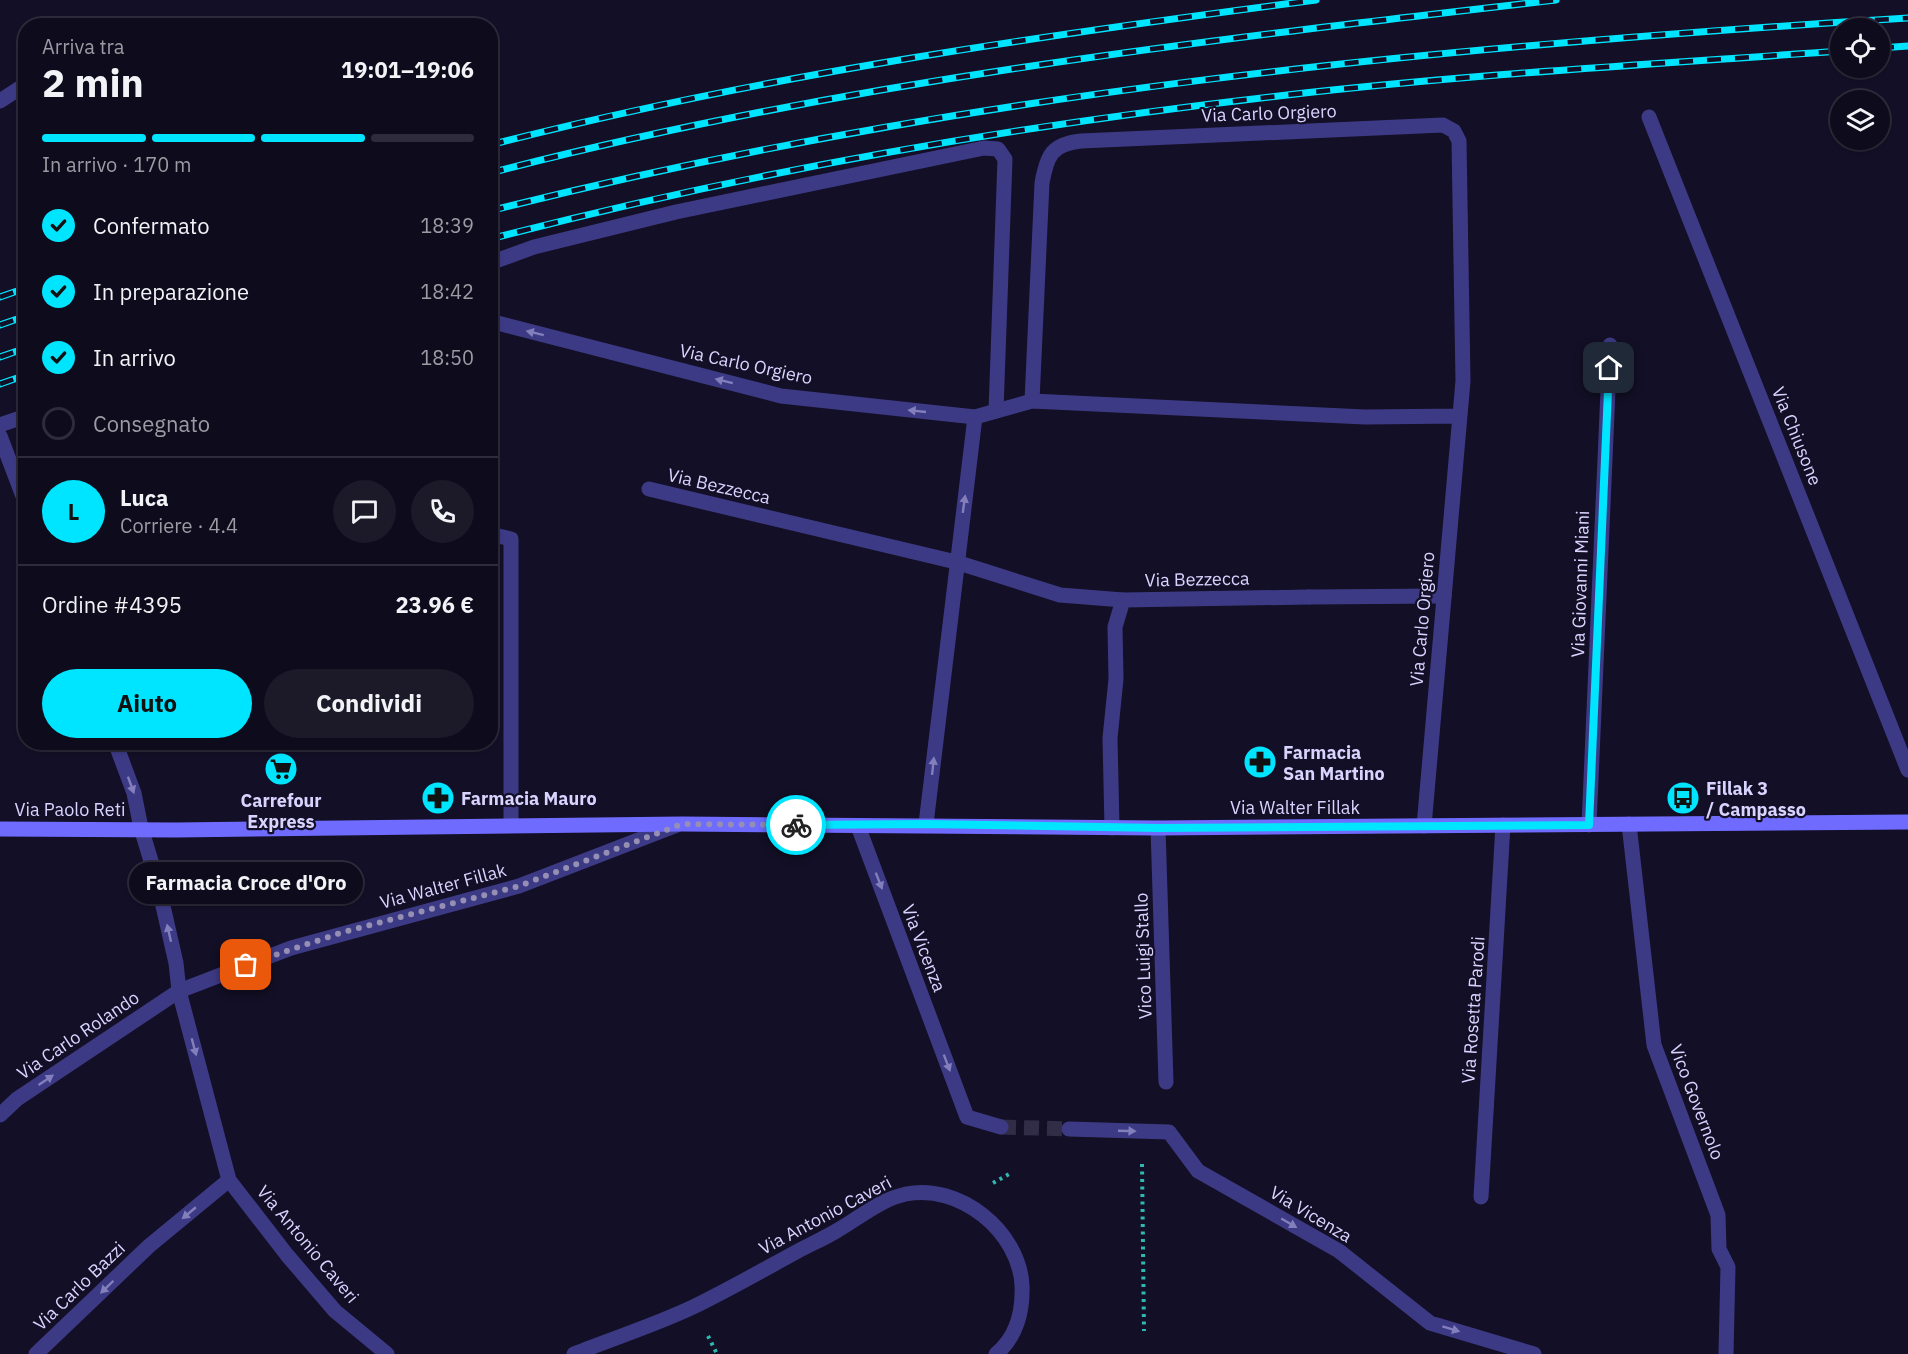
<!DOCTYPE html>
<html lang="it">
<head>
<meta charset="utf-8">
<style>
	:root { --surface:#0e0b1c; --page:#1c1929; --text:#f1f3f6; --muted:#9b9ba3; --line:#2e2b3b; --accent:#00e5ff }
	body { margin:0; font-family:"IBM Plex Sans",sans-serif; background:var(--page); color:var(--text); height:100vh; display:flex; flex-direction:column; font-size:22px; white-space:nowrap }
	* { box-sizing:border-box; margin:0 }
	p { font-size:20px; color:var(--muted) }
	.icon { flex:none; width:33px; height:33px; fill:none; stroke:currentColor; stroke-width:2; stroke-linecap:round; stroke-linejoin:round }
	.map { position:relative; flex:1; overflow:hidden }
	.sheet { position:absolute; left:18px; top:18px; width:480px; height:732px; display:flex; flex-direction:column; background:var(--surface); border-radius:24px; box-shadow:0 2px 4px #0004,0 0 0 2px var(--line) }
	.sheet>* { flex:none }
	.buttons { position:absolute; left:1830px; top:18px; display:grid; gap:12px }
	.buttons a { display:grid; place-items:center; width:60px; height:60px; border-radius:50%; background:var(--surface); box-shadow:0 2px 4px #0004,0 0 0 2px var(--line); font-size:30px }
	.pin { position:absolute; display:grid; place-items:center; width:51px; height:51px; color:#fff; margin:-26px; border-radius:12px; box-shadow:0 3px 9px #0006 }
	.courier { position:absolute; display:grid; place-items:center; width:60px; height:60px; margin:-30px; border:4px solid #00e5ff; border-radius:50%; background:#fff; color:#222; box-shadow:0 2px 8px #0007 }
	.bubble { position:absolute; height:42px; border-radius:21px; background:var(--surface); box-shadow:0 2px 4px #0004,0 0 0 2px var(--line); font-size:20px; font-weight:800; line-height:42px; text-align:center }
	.overview em { font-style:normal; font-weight:800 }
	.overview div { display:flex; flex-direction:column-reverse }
	.overview { display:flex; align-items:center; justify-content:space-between; height:102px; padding:0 24px }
	h1 { font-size:39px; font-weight:800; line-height:45px }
	.bar { display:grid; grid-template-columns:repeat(4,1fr); gap:9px 6px; align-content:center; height:72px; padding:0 24px }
	.bar i { height:8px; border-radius:4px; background:var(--line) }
	.bar .on { background:var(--accent) }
	.bar p { grid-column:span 4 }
	.line { display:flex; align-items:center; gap:15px; padding:0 24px; border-top:2px solid var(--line) }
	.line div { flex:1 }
	.round { display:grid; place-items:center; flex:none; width:63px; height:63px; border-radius:32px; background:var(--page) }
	ol { padding:0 24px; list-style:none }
	li { display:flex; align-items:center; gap:18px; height:66px }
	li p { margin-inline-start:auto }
	li .icon { padding:6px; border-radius:50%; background:var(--accent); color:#111; stroke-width:4 }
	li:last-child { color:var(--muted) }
	li i { width:33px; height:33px; border:3px solid var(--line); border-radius:50% }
	.action { display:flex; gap:12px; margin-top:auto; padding:12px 24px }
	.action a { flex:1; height:69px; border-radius:36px; background:var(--accent); color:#111; font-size:24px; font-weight:800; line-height:69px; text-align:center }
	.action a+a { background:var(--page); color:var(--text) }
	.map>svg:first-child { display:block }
</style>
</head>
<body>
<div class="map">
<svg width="1908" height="1354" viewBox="0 0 1908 1354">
	<rect width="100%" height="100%" fill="#130f26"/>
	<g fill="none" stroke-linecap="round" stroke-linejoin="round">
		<path stroke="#312d47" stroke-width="15" stroke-dasharray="15 8" stroke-linecap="butt" d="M1001,1127l68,2"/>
		<path stroke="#2fb8b0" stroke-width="4" stroke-dasharray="3 4.5" stroke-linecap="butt" d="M1142,1164l2,167
			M993,1183l18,-10
			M708,1336l9,18"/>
		<path stroke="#3d3a85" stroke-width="15" d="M0,101l26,-17
			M490,263l44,-16 142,-35 308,-64 14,1 7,10 -9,252
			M956,562l104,33 63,5
			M1309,597l135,-1"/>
		<path stroke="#3d3a85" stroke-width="15" d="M1649,117l259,653
			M490,321l291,75 194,21 57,-16 333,16 95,-1
			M1032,401l10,-218c5,-28 10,-39 39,-42l362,-16 11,6 5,10 4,240 -39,445
			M0,425l26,-9
			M0,436l26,68
			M649,489l307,73
			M490,534l21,5v286
			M115,742l19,51 7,35 17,56 18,79 3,28 50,189 58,75 48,56 52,43
			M926,824l49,-407
			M1629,824l25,221 64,170 1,34 9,18 -2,87
			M1589,825l21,-480
			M858,826l109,291 34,10
			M1112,828l-2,-90 6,-59 -1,-52 8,-27 186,-3
			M1158,828l8,254
			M0,1115l17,-16 162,-108 112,-43 228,-62 158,-61
			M1069,1129l100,3 29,39 141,80 91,72 104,31
			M1481,1197l22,-372
			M36,1354l113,-108 80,-66
			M574,1354c40,-16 81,-29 119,-47 35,-17 70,-37 105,-56 13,-7 27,-13 40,-21 21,-12 43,-31 68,-36 53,-11 113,37 116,91 1,25 -5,52 -26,69"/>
		<path stroke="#6f6bff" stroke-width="15" d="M0,829l176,1 506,-6 476,4 750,-6"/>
		<g stroke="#00e5ff" stroke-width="7">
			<path id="rail" d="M1880,48l28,-2
				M490,145c272,-70 548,-109 826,-145
				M490,173c349,-91 709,-132 1066,-173
				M490,211c464,-118 941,-164 1418,-193
				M490,239c262,-68 528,-114 797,-144 184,-21 369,-31 553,-44
				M0,297l26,-9
				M0,325l26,-9
				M0,357l26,-9
				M0,384l26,-9"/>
		</g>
		<use href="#rail" stroke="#130f26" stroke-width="4.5" stroke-dasharray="14" stroke-linecap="butt"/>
	</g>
	<defs><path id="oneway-solid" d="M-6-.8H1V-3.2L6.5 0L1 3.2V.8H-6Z" transform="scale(1.5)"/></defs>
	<g fill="#837fbc">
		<use href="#oneway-solid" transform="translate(535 333) rotate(-166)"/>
		<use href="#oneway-solid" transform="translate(724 381) rotate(-166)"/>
		<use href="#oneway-solid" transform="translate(917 411) rotate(-174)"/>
		<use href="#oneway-solid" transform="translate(964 504) rotate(-82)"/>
		<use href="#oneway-solid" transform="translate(933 766) rotate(-84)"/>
		<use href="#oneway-solid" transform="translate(131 785) rotate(70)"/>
		<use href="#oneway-solid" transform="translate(879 881) rotate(69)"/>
		<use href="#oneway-solid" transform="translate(169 933) rotate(-103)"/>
		<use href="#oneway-solid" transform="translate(194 1047) rotate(75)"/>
		<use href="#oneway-solid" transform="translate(947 1063) rotate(69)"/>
		<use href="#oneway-solid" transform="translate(46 1080) rotate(-34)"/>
		<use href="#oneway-solid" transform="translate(1127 1131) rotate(2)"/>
		<use href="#oneway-solid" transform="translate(189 1213) rotate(140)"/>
		<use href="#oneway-solid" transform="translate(1289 1223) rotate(30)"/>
		<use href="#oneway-solid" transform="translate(107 1287) rotate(136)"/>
		<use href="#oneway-solid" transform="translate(1451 1329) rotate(17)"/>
	</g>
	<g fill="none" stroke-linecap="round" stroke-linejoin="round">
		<path stroke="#948fb3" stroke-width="6" stroke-dasharray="0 10.8" d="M246,965l94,-32 179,-47 163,-62 114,1"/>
		<path stroke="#00e5ff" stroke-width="8" d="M796,825l130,-1 232,4 431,-3 20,-457"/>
	</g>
	<defs>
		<g id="pharmacy-disc" transform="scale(1.725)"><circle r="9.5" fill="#00e5ff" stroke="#130f26"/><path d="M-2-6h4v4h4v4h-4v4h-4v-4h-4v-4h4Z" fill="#111"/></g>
		<g id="supermarket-disc" transform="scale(1.725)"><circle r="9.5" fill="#00e5ff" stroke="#130f26"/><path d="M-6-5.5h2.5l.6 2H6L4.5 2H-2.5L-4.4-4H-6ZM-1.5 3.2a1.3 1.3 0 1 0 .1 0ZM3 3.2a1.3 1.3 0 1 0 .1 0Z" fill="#111"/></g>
		<g id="bus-disc" transform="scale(1.725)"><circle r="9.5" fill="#00e5ff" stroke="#130f26"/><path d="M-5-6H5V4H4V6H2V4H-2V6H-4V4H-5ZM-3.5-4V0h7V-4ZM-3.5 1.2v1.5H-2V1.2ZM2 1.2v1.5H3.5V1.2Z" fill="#111"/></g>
	</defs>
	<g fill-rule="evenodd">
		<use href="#pharmacy-disc" x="1260" y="762"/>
		<use href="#supermarket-disc" x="281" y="769"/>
		<use href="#pharmacy-disc" x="438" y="798"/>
		<use href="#bus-disc" x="1683" y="798"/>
	</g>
	<g text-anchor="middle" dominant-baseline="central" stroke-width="4.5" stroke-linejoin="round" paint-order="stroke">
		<g font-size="18" fill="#d9d4ff" stroke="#130f26">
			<text transform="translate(1269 113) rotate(-2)">Via Carlo Orgiero</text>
			<text transform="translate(746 364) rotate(12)">Via Carlo Orgiero</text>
			<text transform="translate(1797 436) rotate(68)">Via Chiusone</text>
			<text transform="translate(719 486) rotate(13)">Via Bezzecca</text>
			<text transform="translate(1197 579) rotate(-1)">Via Bezzecca</text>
			<text transform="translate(1580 584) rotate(-88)">Via Giovanni Miani</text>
			<text transform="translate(1422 619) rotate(-85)">Via Carlo Orgiero</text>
			<text x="1295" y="807">Via Walter Fillak</text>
			<text x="70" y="809">Via Paolo Reti</text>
			<text transform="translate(443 886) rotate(-15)">Via Walter Fillak</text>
			<text transform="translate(924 948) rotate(69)">Via Vicenza</text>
			<text transform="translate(1143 956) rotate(-92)">Vico Luigi Stallo</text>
			<text transform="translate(1473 1010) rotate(-86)">Via Rosetta Parodi</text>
			<text transform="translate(78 1035) rotate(-34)">Via Carlo Rolando</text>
			<text transform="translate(1697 1102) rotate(69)">Vico Governolo</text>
			<text transform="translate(1311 1214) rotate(31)">Via Vicenza</text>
			<text transform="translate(825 1215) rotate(-28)">Via Antonio Caveri</text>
			<text transform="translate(308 1244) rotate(50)">Via Antonio Caveri</text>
			<text transform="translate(79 1286) rotate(-44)">Via Carlo Bazzi</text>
		</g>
		<g font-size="18" font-weight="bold" fill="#d9d4ff" stroke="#130f26" text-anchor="start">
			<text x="1283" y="752">Farmacia<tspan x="1283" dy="21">San Martino</tspan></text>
			<text x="1706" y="788">Fillak 3<tspan x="1706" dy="21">/ Campasso</tspan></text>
			<text x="461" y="798">Farmacia Mauro</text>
			<text x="281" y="800" text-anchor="middle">Carrefour<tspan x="281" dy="21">Express</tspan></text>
		</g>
	</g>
</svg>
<div class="buttons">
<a><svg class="icon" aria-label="locate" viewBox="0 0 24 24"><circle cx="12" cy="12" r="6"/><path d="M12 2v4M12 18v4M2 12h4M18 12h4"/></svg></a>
<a><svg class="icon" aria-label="layers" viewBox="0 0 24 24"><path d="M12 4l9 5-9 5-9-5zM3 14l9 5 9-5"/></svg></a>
</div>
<div class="pin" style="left:246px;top:965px;background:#ea580c"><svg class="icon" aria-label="bag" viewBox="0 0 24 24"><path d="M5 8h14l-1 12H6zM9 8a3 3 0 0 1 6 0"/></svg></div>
<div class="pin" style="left:1609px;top:368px;background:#1f2937"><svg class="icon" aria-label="home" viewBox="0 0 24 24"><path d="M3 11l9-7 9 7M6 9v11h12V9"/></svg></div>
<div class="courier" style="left:796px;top:825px"><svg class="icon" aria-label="bike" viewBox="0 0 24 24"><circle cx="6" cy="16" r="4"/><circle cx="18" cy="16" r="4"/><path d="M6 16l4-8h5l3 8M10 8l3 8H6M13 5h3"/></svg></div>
<div class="bubble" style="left:129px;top:862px;width:234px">Farmacia Croce d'Oro</div>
<section class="sheet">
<div class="overview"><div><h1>2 min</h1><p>Arriva tra</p></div><em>19:01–19:06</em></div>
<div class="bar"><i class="on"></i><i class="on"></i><i class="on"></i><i></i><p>In arrivo · 170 m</p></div>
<ol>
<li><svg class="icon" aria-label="check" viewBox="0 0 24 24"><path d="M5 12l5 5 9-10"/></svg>Confermato<p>18:39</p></li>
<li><svg class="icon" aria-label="check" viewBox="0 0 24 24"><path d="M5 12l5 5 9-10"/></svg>In preparazione<p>18:42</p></li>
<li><svg class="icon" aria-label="check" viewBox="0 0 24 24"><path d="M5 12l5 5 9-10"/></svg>In arrivo<p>18:50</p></li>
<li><i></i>Consegnato</li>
</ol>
<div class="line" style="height:108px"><b class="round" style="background:var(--accent);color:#111">L</b><div><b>Luca</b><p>Corriere · 4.4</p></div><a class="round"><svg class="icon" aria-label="chat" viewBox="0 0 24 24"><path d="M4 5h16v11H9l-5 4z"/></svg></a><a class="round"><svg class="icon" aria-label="phone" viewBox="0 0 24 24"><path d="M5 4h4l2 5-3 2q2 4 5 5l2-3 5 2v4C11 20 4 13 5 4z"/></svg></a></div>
<div class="line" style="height:78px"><div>Ordine #4395</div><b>23.96 €</b></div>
<div class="action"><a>Aiuto</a><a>Condividi</a></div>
</section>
</div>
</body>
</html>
